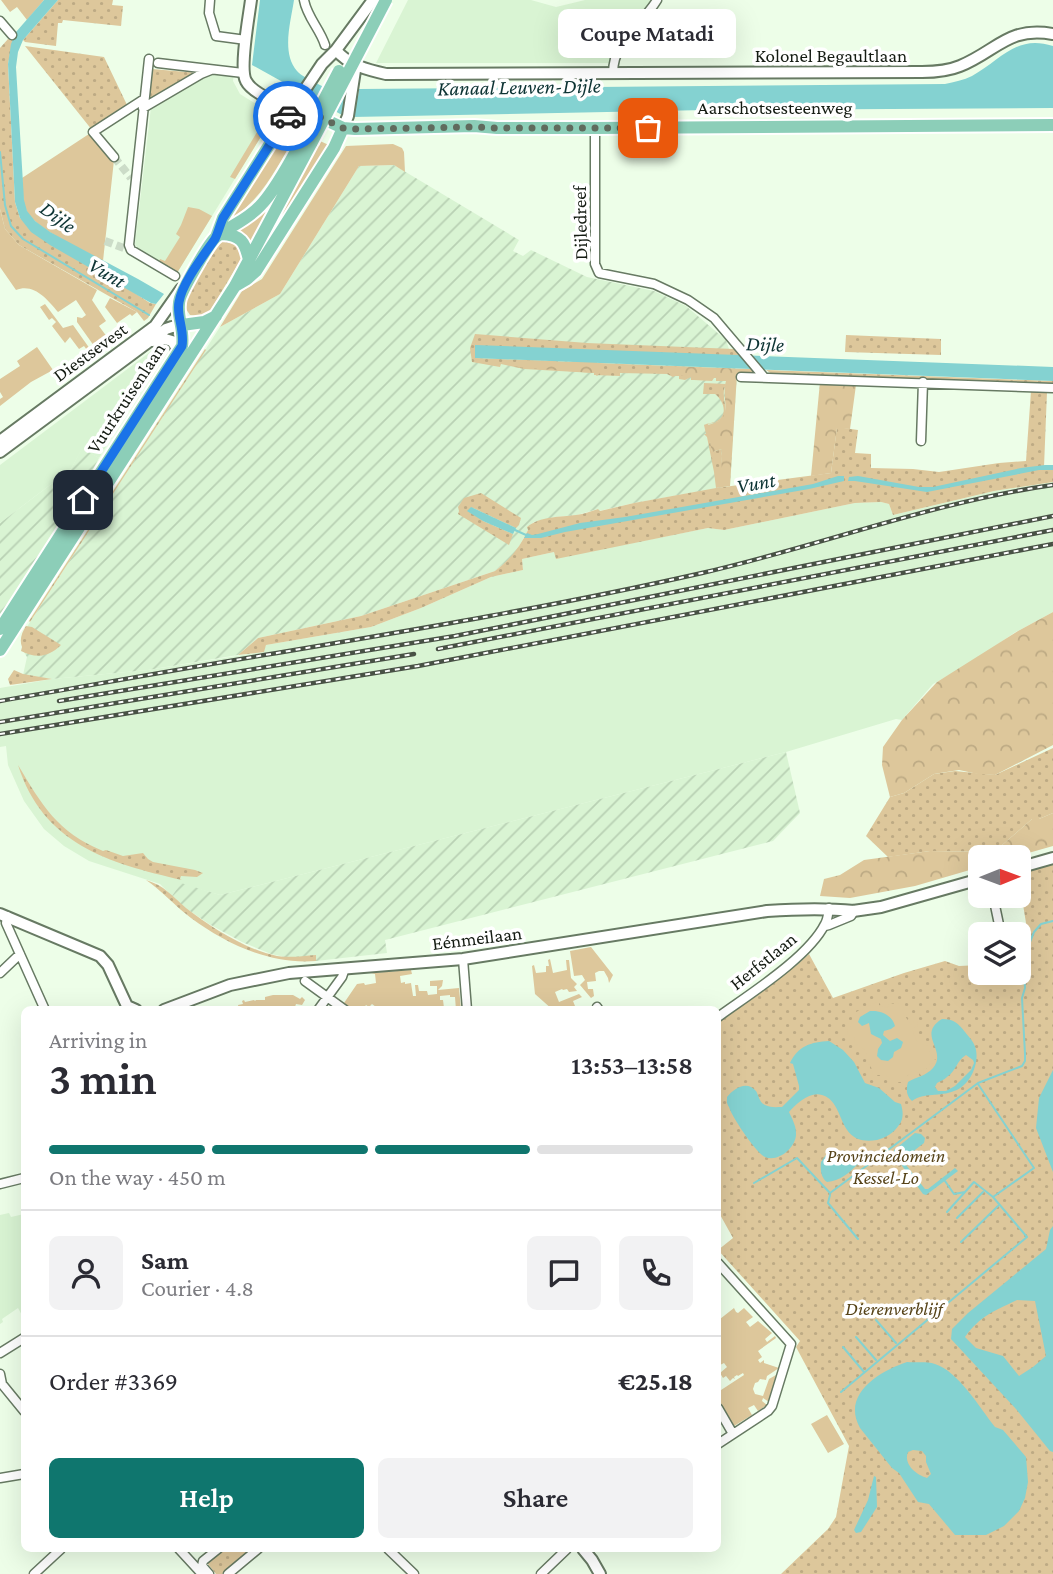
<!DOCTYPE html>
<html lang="en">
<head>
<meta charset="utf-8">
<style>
	:root { --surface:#fff; --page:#f2f2f3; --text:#2b2b33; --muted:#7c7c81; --line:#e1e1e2; --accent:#0f766e }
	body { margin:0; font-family:"Crimson Pro",serif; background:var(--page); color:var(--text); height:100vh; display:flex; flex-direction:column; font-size:26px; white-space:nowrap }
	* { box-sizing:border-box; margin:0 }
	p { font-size:23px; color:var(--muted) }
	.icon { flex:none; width:38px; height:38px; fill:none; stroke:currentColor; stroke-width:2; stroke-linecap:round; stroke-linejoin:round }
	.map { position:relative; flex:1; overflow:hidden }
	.drawer { position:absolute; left:21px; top:1006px; width:700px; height:546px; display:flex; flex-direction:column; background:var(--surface); border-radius:10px; box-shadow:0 7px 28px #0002 }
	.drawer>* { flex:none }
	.needle { width:46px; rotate:89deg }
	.fabs { position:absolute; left:968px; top:845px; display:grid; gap:14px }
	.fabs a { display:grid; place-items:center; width:63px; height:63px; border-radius:10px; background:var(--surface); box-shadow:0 7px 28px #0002; font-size:35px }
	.pin { position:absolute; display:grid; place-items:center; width:60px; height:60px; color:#fff; margin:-30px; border-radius:14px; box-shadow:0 4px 10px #0006 }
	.courier { position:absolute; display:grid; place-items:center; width:70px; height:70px; margin:-35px; border:5px solid #1a73e8; border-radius:50%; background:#fff; color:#222; box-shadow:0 2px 9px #0007 }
	.bubble { position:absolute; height:49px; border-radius:10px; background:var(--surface); box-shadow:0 7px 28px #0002; font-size:23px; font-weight:600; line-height:49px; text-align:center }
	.head em { font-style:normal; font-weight:600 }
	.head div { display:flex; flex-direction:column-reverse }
	.head { display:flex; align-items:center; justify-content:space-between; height:119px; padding:0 28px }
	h1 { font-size:46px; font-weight:600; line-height:52px }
	.bar { display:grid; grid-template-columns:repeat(4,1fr); gap:10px 7px; align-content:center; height:84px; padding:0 28px }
	.bar i { height:9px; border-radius:5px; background:var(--line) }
	.bar .active { background:var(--accent) }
	.bar p { grid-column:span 4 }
	.line { display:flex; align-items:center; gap:18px; padding:0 28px; border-top:2px solid var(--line) }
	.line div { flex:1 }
	.round { display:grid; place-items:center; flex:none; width:74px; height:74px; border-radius:10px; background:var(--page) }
	.action { display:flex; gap:14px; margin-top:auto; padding:14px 28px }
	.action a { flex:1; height:80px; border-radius:10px; background:var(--accent); color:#fff; font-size:28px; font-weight:600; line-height:80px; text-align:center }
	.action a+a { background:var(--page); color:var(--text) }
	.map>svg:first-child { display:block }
</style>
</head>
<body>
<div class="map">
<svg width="1053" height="1574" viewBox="0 0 1053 1574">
	<defs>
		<pattern id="industrial-furrows" width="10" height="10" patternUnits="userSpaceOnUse" patternTransform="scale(1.75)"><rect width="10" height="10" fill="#d9f4d3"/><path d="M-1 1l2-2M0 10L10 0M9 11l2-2" fill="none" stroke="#b9d1b4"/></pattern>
		<pattern id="grass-dots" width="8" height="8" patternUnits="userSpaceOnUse" patternTransform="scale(1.75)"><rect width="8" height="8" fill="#ddc79b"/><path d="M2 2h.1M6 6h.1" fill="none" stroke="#bdaa84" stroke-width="1.8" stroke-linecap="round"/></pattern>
		<pattern id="forest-crowns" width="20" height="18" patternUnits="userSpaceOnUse" patternTransform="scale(1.75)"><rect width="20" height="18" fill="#ddc79b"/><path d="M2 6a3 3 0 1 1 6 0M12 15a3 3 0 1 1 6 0" fill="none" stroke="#bdaa84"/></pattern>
	</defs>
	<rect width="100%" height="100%" fill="#edfee8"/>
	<path fill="#d9f4d3" d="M408,0h123l25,7 29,-7h68l-40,63h-237z
		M218,71l16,2 -1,8 7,13 29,18 2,8 -94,153 -39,-24 -3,-5 16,-137 51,-31z
		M158,346l8,5 -67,107 -17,-9 -11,20 -71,54v-58z
		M1053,482v130l-39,21 -42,29 -39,22 -31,36 -6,-1 -110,33 -566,143 -39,-11 -9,12 -12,-12 -71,-23 -25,-15 -20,-17 -20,-28 -16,-36 -2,-19 -6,1v-59l52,-9 96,-9 115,-18 3,-7 105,-18 50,-19 70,-31 32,-7 -1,-11 32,-7 2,6 152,-30 16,2 131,-27 26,-1 8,2 4,11 101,-24z
		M9,1213l2,4 13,-3v105l-6,-11 -16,11 1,3 -3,2v-109z"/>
	<path fill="url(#industrial-furrows)" d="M394,165l125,75 -6,11 10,5 8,-6 56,27 67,14 32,15 40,34 11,33 -7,113 -96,17 -35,8 -1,-2 -21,6 -22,2 -21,5 -7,5 1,3 -12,22 -10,10 -11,9 -134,45 -103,22 -20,17 -90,15 -96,9 -29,-4 4,-18 -5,-8 1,-16 197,-306 60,-33 79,-128z
		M82,448l17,10 -15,28 -84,136v-99l71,-54z
		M786,752l14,61 -27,28 -388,99 2,13 -71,8v-3l-31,-1 -14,-3 -29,-12 -33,-18 -25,-17 -12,-11 9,-13 39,12z"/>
	<path fill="url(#grass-dots)" d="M58,0h55l-1,5 11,1 -2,20 -58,-6 -1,3h-4l-2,23 -31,-4 -2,-2z
		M8,39l5,1 -5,24 7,138 5,16 130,85 6,1 -8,14 -4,3 -7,-9 -118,-67 -14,-16 -5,-20v-161z
		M25,46l79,11 24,50 -36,23z
		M152,69l46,4 -46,27 -3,-1z
		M225,240h5l10,6 2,10 -2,5 -30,50 -9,6 -11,-2 -6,-9 2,-11 30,-49z
		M475,334l112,9 147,6 5,7 -264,-10v12l220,9 -1,13h-3v-3l-6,3 -6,-1v-3h-4l-2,1 -6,-3 -47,-1v3l-26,-1v-2l-70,-4 -23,-5 -1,3 -28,-5 -2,-14z
		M846,335l95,4v16l-96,-3z
		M205,349l1,1 -176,272 -1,-1z
		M766,370l287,11v4l-281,-11z
		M704,383l22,1c-9,18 14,35 -18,40l4,28 10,-3 -1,7 2,16h-9l-7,-35 -3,-3h2l-2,-9c4,-2 8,-2 11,-3 14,-6 9,-21 0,-28h-12z
		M1031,391l16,1 -3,75h9v15l-59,9 -101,24 -4,-11 -8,-2 -26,1 -131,27 -16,-2 -152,31 -2,-7 -32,7 1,11 -32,7 -70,31 -50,19 -105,18 -2,7 -26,3 20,-17 103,-22 134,-45c15,-11 25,-24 33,-41l-1,-3c13,-11 33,-10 49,-12 8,-1 15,-4 22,-6l2,2 34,-8 82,-15 115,-15 6,-46 21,3 -3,23 16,1v14l42,1 26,3 60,-9 27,-2z
		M87,474l3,6 -38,60 -3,-1 11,-17 -2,-6 12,-20 5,-1 5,-9 -2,-3 6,-8z
		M481,493l40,25 -2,7 -3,3 -45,-21 12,14 30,13 -4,11 -51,-31 1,-3 -1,-4 6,-9z
		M26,626l6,1 29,18c-12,12 -25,14 -40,6l1,-4c-3,-7 0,-15 4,-21z
		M14,670l9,4 29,5 -42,6 -2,-6z
		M1053,748v65l-14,6h-7l-38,33 -64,-1 -42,6 -22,-21 24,-39 14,-4 30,-19 21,-3 40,4z
		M18,765c24,40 39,67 85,86l3,-1 17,6 20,-3 5,6 5,3 42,8 8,3 -6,4 -16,-1 -1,3 2,1c-74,-17 -139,-36 -164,-115z
		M1053,861v713h-272l47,-45 8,-12 13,-71 -53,-99 4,-6 -82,-91 15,-12 -15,-27v-188l80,-59 11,-10 24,44 71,-25 41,-12 14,5 21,-1v8h38v-39h-4v-2l13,-3 -8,-49v-9z
		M146,880c19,6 25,15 40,28 24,19 61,42 91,48 13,2 26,0 39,-1v6c-45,4 -90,-17 -125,-43 -16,-12 -30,-28 -45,-38z
		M223,1549h28l-29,25h-6l-9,-11z"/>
	<path fill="url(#forest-crowns)" d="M518,360l38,1 6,4 11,-4 24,1 4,10 -4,4 -3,-3 -80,-6z
		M667,366l84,3 3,3 -2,2h-15l-7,112 -14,2 -2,-16 8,-1 -1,-15 1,-7 -7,2 -3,2 -5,-28c30,-6 13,-24 19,-44h-10v-3h-2l-2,3 -18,-1 -3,-3 -22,-3z
		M820,382l36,3 -6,44 -13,-1 -6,45 -20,3z
		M1053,612v133l-58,30 -17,-1 -19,-4 -25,4 -30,19 -14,4 -8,-32 1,-18 19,-27 35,-38 81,-51z
		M1053,813v33l-39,11 -34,1v9l-65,19 -65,12 -30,-2 4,-17 16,-4 24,-15 66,-9 64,1 38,-33h7z"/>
	<path fill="#ddc79b" d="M1,0h43l-17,20 -10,-13 -7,5z
		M269,112l2,8 -3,5 -33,54 -5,-2z
		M287,124l10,6v4c-23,37 -34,66 -72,89z
		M92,132l22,28 -11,101c-19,-11 -66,-31 -76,-49 -5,-10 -4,-24 -5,-34z
		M320,141l11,5 -76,121 1,-10h2l2,-3z
		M393,144l9,4 2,4 1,20 -11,-7 -35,1 -79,128 -60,33 22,-36 20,-12 84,-133z
		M305,145l-54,103 -15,-16 16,-11z
		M188,207l11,2 13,7 -35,57 -18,-11 1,-3 5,2 15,-24 -4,-3 5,-9z
		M0,209l5,20 14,16 78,45 -5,10 14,21 -7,5 8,11 -9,7 4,7 -3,2 -22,-31v-5l5,1 4,-3 -10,-15 -18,12c-11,-13 -24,-29 -42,-22l-16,-23z
		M110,298l27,14 -5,4 -2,-2 -13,9 -12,-16z
		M45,304l18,24 10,-3 22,31 -2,2 -9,-12 -5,3 -9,-12 -5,6 -13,-17 4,-4 -4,-4 -3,2 -9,-13z
		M37,347l16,23 -22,12 -31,24v-7l3,-2 -3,-5v-13l20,-13 -3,-5z
		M591,947l22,28 -4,8 -1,-5 -4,-7h-5l-4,2 1,8 -9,1 1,7h5l1,7 -3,2 -11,-13 5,-5 -3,-5 -8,1 -4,-25z
		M550,959l3,14 14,-3 -1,-10h3l2,18 6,6 -3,3 3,4 -8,1 -2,-3 -4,1 -1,-1 -7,3 4,10 20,-8 3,3 -9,4 2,5 -7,4h-15l-18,-16 -3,-28 2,-1 2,8 10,-1v-6h3l-1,-6z
		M411,970l1,4 -12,2 1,7 4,-1v2l6,-1 2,13h3l-1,-11h3l1,6h8l1,4 9,-1v-8h-7v-5l13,-1 -1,6 -4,4 21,-2 2,22h-5l-1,-13h-5v-2l-10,1v4h3l1,8 -3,2h-67l2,-3 -4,-3 -3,3 -3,-2 -3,4 -4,-2 -2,3h-3l-10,-7 13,-19 7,-1 1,2 11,-2 -1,-9 -4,-1z
		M273,995h20l7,4 2,-2 3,3 -3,5 -6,-1 -2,6h-55l-1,-5 5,-1 -1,-3 2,-1 1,2 9,-2 1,1 1,-1h9v-3z
		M877,1002l2,1v2l8,3 3,-5 4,1 1,-2 8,3v8l8,12 3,-4h3l1,5 -6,2c3,10 4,17 17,18v5l5,8 7,3 -1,3 -7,-2 -4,1 5,8 -2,2 -5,-5 -3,-1 -1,4 4,6 -3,2c-3,-5 -6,-10 -12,-9l-10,11h-8l-8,-7h-13l-2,-8 -4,-5 -1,-11 -11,-8 -1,-6h-4l-3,-4 1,-5h2l3,-14 -2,-1 1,-5 4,4z
		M734,1308l2,4 2,1 6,-5 9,9 -7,5 4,5 8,-6 14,12 -7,6 2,3 8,-6 1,2 -18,13 4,6 -4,3 2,3 4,-3v3l15,5 -12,8 -1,4 -6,-1 -2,3 -3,1 -2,6 2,5 8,2 6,-17 7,-4 -7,27 -6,-4 -1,3 5,4 -9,6 -4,-6 -6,3 4,7 -18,11 -16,-28v-6l26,-17 -1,-2 -5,3 -1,-1 -3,2 1,2 -2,-1 -3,3 -4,-5 -3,2 -3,-5 7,-6 -3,-4 -6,3v-50l2,3z
		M827,1415l17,29 -16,9 -17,-29z"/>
	<path fill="#84d2d1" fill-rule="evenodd" d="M44,0h14l-35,40 -5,12 -2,15 8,133 3,11 8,10 15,11 88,47 26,15 -8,10 -5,-1 -101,-58 -19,-13 -11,-14 -5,-16 -7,-138 3,-20 5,-12z
		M260,0h34c-3,21 -13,53 3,71 4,5 13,8 19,12 15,8 25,13 42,14l1,-8 586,-5c9,-2 19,-4 27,-8 29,-16 44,-42 81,-30v62l-347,2 -354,7 -10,-2 -90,-50z
		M475,345l578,22v14l-578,-23z
		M1045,465h8v5h-14l-112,22 -72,-11h-7l1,-4 9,-1 61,11h14l88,-19z
		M838,476h6v5l-35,8 -244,43 -24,6h-17l3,-5 5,2 6,-1 42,-11 45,-6 188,-33z
		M471,507l45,21 -3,6 -30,-13 -16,-10z
		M870,1011c11,-1 22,4 25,15l-4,3 -7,2 -1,4 7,6 7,-3 6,4 -2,6 -7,4 -1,5 -5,4 -7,-1 -4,-4 1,-7 4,-6 -1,-4 -10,-5 -2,-11 -7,3 -4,-4 2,-5z
		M942,1019c12,0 16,4 23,13 4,5 10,11 11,18 3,16 -7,36 -22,41 -14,6 -30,1 -42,10 -6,-5 -6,-12 -4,-19 8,-5 18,-6 25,-14 15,-18 -17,-33 9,-49zM966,1055l7,5 1,3 -3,7 -16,16 -9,5h-8l-3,-4 2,-4c3,-2 7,-3 10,-6 9,-6 10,-17 19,-22z
		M829,1041l14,9 11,12 11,21 14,5 16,14 6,2c2,7 3,15 -2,21 -5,8 -14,13 -22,15 -42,7 -30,-38 -55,-45 -12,-4 -26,9 -33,17 3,7 7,13 7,21 1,14 -18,30 -31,24 -9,-4 -33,-40 -36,-50 -3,-6 -2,-4 -2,-10 7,-9 20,-17 29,-6 3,5 3,11 9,14 6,3 12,2 17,2l17,-17v-4l-6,-22 -3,-1c8,-17 21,-21 39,-22z
		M1053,1070v102l-17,-44 3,-30z
		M915,1133l6,1 4,4 -1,5 -22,17 23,29h3l27,-21 3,3 -32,24 -3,-1 -29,-39v-5z
		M831,1154l12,3h11l4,3v4c-9,9 -18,17 -31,18 -6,-4 -7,-13 -6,-20l5,-7z
		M1053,1226v226l-3,-1 -34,-42 -65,-70 1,-10 16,-16 78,-64 4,-19zM1017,1300l18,1 11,55 -13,11 -14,9 -16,-20 -27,-8 -11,-11c15,-21 29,-26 52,-37z
		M907,1362c9,1 19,-1 28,2 23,7 45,44 60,63l8,3 23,27 2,25 -3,16 -6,13 -15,15 -18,9h-31l-26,-31 -11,-2 -19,-29 -7,-5 -32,-40c-19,-34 20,-57 47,-66zM913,1450l9,1 4,5v6l5,12 -4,4c-11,-3 -24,-14 -19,-26z
		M874,1476l2,1 1,30 -16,25 -5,1 -2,-3 14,-30z"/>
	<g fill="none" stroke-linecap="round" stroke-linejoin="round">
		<path stroke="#84d2d1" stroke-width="2" d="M0,152l5,53 6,21 12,13 126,76
			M515,530l11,5
			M945,1181l9,13 11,-2
			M754,1183l43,-25 33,35 148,-110 44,-17 3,-5v-7l-3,-56 3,-10 -2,-29 11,-27 7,-8 12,-3
			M830,1195l-2,8 30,36
			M947,1212l27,-30 19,15
			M957,1218l26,-26
			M961,1242l37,-36
			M876,1320l20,23
			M856,1337l20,23
			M843,1347l21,25
			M841,1392l186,-155 -34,-40 41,-29 -56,-84"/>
		<path stroke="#ccdcc8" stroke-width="8" stroke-dasharray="8 4" stroke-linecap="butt" d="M114,157l17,21
			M105,241l19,7"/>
		<g stroke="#677a63" stroke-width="11">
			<path id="street" d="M210,0l-1,13 7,23 30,4
				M304,0c3,17 16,29 21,45
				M0,21l12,14
				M149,59l-20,186 2,5 44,26
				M158,63l85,10
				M613,73c0,-32 29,-48 44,-73
				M143,108l58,-34 10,-4
				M595,128v136l4,9 55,11 34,16 26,18 50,59
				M114,157l-21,-25 51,-33
				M741,377l312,11
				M921,441l2,-59
				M993,896l8,38
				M7,916l-1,7 39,87
				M825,926l4,-1 22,-9 3,-5
				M463,959l4,51
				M977,962h3
				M0,973l20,-19
				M305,981l40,29
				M597,1007l2,3
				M318,1010l24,-33 3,-9
				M718,1017c30,-22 90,-59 107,-93 3,-5 3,-10 4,-16
				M0,1184l24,-6
				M718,1263l73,81 -19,62 -4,5 -50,33
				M0,1353l24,-15
				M0,1374l2,10 22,27
				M718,1408l15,26
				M0,1478l24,-4
				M179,1549l23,25
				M388,1549l26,25
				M34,1574l27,-25
				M209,1574l-7,-8 1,-5 15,-12
				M228,1574l30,-25
				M541,1574l26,-25"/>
		</g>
		<g stroke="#677a63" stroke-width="14">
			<path id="secondary" d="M251,0c-2,16 -12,69 -5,81 6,12 33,23 46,28l30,-45 14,-14 37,-50
				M336,50c12,15 32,20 50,24l536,-2c13,0 26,-1 38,-6 37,-15 48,-40 93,-32
				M343,128l5,-12 8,-52
				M152,341l13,-2 7,2 4,6 1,8
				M0,441l155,-115 26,-37
				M0,452l166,-123 6,-2 10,-2
				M1018,868l35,-10
				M846,912l35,-5 99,-28
				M0,914l100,42 8,9 19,41 9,4
				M164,1010l66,-25 59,-12 174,-14 304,-48c29,-2 57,-3 87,0
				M583,1549l9,11 8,14"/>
		</g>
		<g stroke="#fff" stroke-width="16">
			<path id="primary" d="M292,109l17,3 34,16 12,1 119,-3 23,2h98l458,-3
				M222,234c19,1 23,8 27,26
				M216,237l7,-19 69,-109
				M235,286l12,-7 9,-8 78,-123 9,-20
				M182,325l22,-3 12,-6
				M0,629l182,-283c3,-16 -7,-33 -2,-48 4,-11 28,-54 36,-61 14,-11 31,-17 44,-31 18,-19 30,-46 44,-68
				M0,650l235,-364 77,-144"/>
		</g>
		<use href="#street" stroke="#fff" stroke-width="8"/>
		<use href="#secondary" stroke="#fff" stroke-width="10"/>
		<use href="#primary" stroke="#8cceb8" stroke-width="12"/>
		<g stroke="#485145" stroke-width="4.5">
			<path id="rail" d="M438,649l615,-119
				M0,701c92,-16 185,-33 277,-48 142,-24 284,-48 425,-80 118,-27 231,-71 351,-88
				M59,701l396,-65 598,-120
				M0,722l414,-68
				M0,734l418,-68 635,-122"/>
		</g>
		<use href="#rail" stroke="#fff" stroke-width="2" stroke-dasharray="5" stroke-linecap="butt"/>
		<g stroke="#fff" stroke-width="16" stroke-linecap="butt">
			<path id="primary-bridge" d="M304,138l35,-67
				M312,142l74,-142"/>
		</g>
		<use href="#primary-bridge" stroke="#8cceb8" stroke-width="12"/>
	</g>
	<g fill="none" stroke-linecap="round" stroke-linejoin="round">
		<path stroke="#606a5d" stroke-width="7" stroke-dasharray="0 12.6" d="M288,116l4,-7 17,3 34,16 14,1 117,-2 23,1h151"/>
		<path stroke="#1a73e8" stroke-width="9" d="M83,500l99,-154c3,-16 -6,-30 -3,-44 3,-19 25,-47 36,-63 3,-6 5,-14 8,-21l65,-102"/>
	</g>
	<g text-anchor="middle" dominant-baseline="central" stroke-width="7" stroke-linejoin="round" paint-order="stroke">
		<g font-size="19" fill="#141b12" stroke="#fff">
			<text x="831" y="55">Kolonel Begaultlaan</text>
			<text x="775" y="107">Aarschotsesteenweg</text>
			<text transform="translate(580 223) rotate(-91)">Dijledreef</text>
			<text transform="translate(90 352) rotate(-36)">Diestsevest</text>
			<text transform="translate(126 398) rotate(-57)">Vuurkruisenlaan</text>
			<text transform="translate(477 938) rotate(-7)">Eénmeilaan</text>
			<text transform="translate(763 961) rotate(-39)">Herfstlaan</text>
		</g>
		<g font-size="19" font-style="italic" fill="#564318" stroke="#fff">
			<text x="886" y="1155">Provinciedomein<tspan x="886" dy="22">Kessel-Lo</tspan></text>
			<text x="894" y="1308">Dierenverblijf</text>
		</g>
		<g font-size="21" font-style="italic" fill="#0d3434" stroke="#fff">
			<text transform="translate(519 87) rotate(-1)">Kanaal Leuven-Dijle</text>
			<text transform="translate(58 217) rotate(36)">Dijle</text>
			<text transform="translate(107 273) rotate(31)">Vunt</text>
			<text transform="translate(765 344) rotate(2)">Dijle</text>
			<text transform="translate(756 483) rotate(-10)">Vunt</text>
		</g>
	</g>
</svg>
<div class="fabs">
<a><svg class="needle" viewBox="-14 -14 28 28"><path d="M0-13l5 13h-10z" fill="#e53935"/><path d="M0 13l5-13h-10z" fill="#7c7c81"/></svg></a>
<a><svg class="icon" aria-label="layers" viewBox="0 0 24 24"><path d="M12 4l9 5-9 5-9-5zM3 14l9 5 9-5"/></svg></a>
</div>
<div class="pin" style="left:648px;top:128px;background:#ea580c"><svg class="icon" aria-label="bag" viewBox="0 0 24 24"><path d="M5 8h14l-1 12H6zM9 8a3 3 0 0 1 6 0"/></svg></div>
<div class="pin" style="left:83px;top:500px;background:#1f2937"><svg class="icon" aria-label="home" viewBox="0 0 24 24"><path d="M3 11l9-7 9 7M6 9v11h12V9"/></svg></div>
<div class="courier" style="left:288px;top:116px"><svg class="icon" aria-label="car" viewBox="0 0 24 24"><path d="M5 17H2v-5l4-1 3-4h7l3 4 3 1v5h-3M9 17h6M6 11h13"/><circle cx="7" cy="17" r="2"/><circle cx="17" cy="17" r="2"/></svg></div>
<div class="bubble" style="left:558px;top:9px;width:178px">Coupe Matadi</div>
<section class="drawer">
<div class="head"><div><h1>3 min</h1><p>Arriving in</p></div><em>13:53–13:58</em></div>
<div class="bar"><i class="active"></i><i class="active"></i><i class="active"></i><i></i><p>On the way · 450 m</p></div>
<div class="line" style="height:126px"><a class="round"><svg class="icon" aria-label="person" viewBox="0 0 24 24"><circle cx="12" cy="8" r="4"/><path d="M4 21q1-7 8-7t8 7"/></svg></a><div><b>Sam</b><p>Courier · 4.8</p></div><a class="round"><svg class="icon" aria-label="chat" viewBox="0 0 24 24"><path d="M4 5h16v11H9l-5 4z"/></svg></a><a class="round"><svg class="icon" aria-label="phone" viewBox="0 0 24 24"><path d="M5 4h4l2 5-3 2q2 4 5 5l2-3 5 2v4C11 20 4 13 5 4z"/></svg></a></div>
<div class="line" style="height:91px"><div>Order #3369</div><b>€25.18</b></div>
<div class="action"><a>Help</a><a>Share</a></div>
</section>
</div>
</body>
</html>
